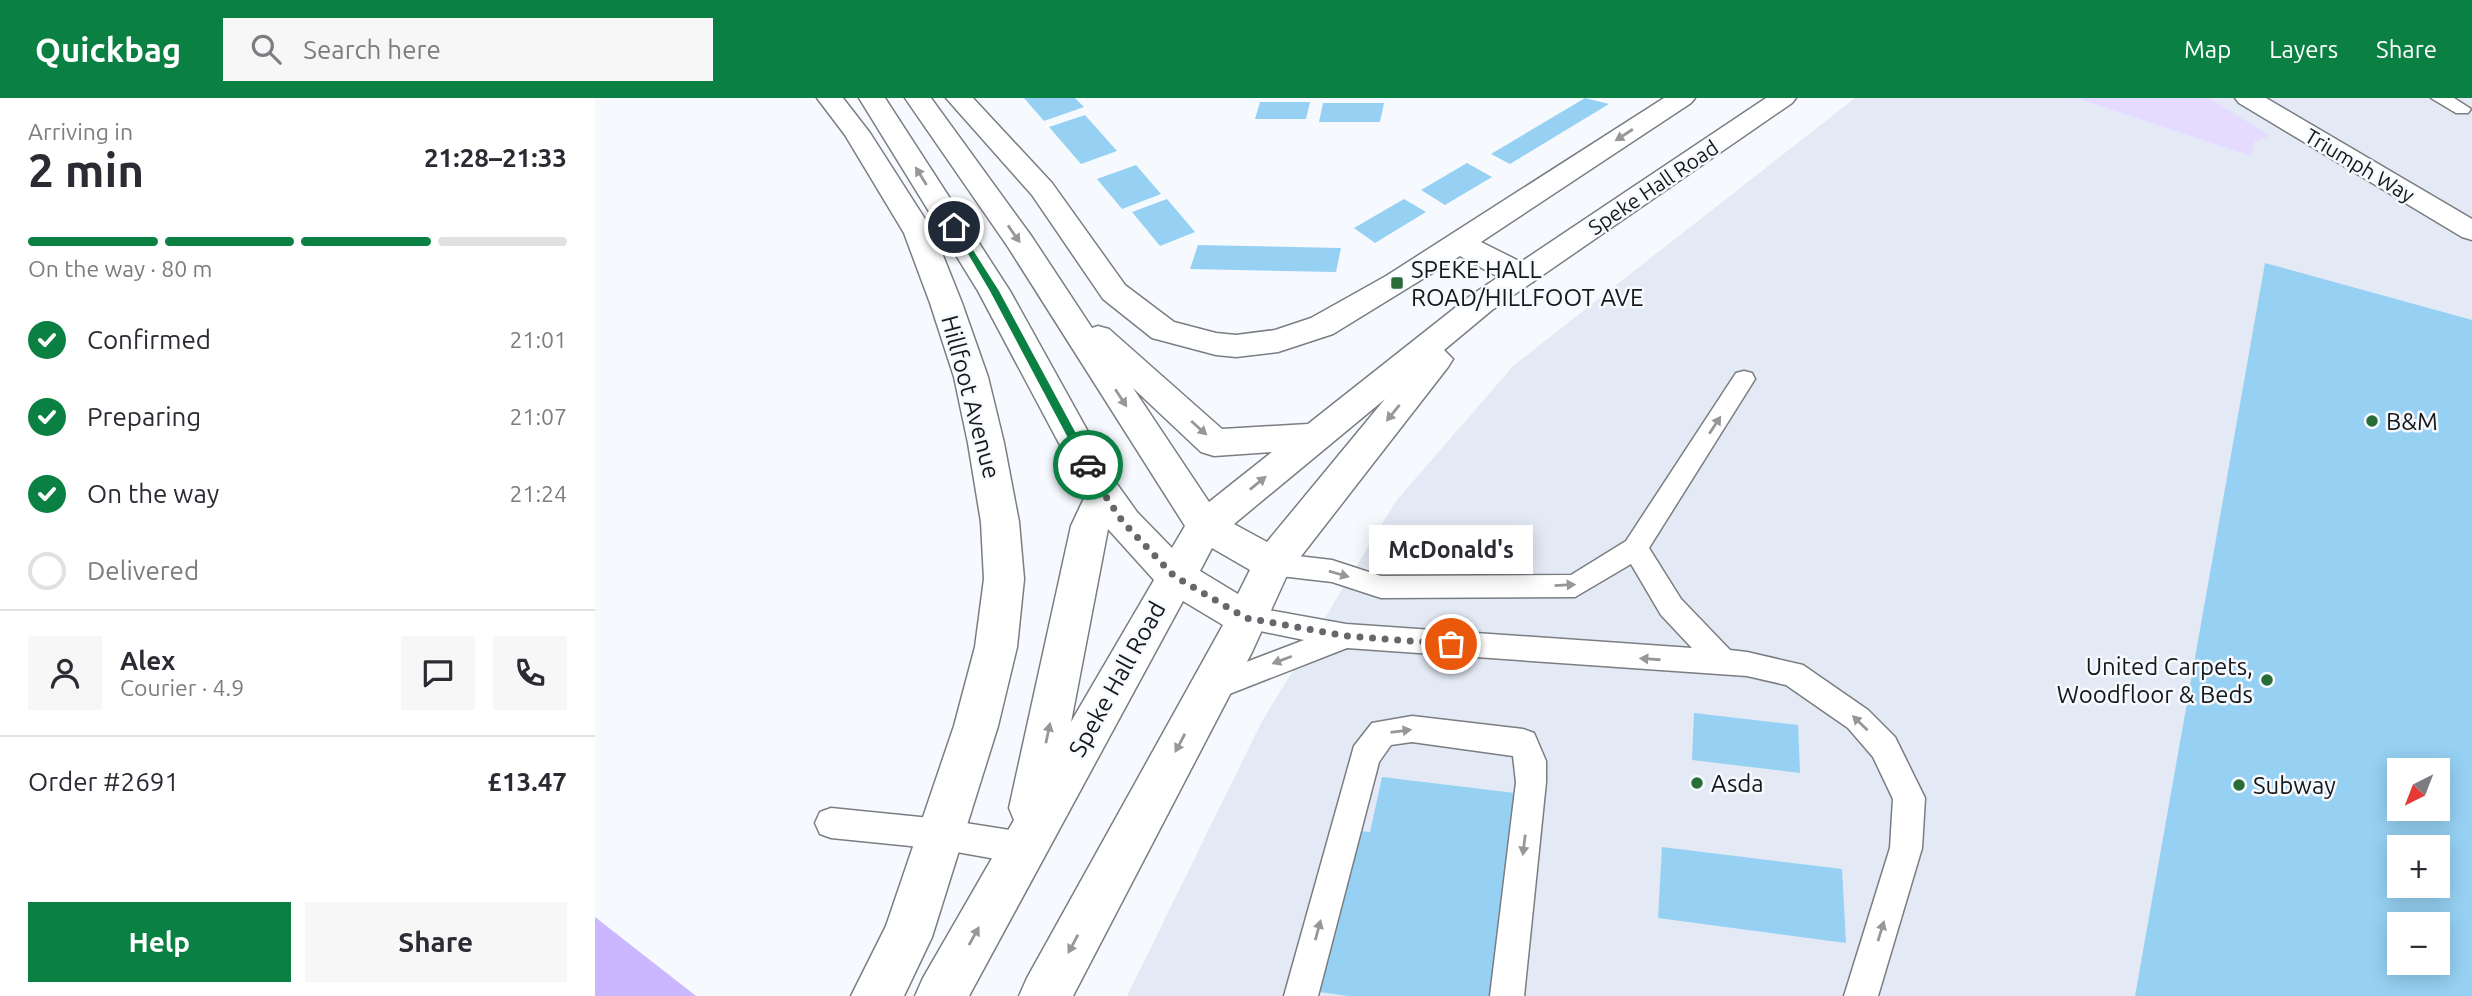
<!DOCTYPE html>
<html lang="en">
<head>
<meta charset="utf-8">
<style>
	:root { --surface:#fff; --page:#f7f7f7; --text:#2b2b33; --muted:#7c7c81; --line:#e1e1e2; --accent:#0b8043 }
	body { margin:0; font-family:Ubuntu,sans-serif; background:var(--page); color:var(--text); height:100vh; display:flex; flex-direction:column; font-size:26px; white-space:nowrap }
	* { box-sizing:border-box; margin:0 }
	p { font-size:23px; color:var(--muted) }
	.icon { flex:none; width:38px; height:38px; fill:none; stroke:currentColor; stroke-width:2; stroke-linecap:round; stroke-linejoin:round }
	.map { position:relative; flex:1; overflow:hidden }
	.drawer { display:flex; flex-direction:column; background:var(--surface); width:595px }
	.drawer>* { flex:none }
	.needle { width:46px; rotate:222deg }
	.controls { position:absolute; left:1792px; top:660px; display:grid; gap:14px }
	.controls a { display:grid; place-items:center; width:63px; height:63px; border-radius:0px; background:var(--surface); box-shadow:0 4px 18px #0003; font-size:35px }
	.pin { position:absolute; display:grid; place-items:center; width:60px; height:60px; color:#fff; margin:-30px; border:4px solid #fff; border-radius:50%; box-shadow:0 2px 7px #0007 }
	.courier { position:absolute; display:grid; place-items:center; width:70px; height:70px; margin:-35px; border:5px solid #0b8043; border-radius:50%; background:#fff; color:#222; box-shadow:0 2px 9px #0007 }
	.bubble { position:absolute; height:49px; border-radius:0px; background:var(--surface); box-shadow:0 4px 18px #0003; font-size:23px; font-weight:700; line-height:49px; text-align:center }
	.overview em { font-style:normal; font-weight:700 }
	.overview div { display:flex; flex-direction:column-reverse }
	.overview { display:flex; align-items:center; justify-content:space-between; height:119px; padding:0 28px }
	h1 { font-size:46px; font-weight:700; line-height:52px }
	.bar { display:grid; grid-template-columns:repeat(4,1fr); gap:10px 7px; align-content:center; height:84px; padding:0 28px }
	.bar i { height:9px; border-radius:5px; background:var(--line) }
	.bar .active { background:var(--accent) }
	.bar p { grid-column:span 4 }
	.line { display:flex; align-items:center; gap:18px; padding:0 28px; border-top:2px solid var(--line) }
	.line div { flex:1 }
	.round { display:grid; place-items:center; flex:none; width:74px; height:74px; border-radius:0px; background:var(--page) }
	ol { padding:0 28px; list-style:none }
	li { display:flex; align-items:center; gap:21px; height:77px }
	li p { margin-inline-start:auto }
	li .icon { padding:7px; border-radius:50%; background:var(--accent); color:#fff; stroke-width:4 }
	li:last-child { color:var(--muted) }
	li i { width:38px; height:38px; border:4px solid var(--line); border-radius:50% }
	.primary-button { display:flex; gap:14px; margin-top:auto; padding:14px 28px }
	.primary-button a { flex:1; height:80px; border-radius:0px; background:var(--accent); color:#fff; font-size:28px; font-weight:700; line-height:80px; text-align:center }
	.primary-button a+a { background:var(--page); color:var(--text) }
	header { display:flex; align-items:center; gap:42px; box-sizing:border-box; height:98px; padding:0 35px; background:var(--accent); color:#fff }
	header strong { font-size:33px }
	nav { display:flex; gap:38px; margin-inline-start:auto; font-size:24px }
	.search { width:490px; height:63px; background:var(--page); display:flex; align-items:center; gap:18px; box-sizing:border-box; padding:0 24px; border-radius:0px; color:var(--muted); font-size:26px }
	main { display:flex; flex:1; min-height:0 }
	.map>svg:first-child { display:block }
</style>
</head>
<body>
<header>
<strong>Quickbag</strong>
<div class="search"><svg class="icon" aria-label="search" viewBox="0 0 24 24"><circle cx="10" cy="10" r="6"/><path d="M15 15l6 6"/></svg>Search here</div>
<nav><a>Map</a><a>Layers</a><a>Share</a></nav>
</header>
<main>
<section class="drawer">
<div class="overview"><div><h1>2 min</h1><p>Arriving in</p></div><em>21:28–21:33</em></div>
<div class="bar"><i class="active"></i><i class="active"></i><i class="active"></i><i></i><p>On the way · 80 m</p></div>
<ol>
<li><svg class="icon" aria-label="check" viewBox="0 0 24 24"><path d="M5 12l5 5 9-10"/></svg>Confirmed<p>21:01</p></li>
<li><svg class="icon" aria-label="check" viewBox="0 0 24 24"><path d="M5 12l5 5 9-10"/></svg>Preparing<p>21:07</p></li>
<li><svg class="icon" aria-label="check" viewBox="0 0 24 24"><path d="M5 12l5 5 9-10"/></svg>On the way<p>21:24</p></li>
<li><i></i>Delivered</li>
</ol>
<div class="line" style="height:126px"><a class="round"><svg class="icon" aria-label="person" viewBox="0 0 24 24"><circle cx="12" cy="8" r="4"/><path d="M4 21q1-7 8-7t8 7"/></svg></a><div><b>Alex</b><p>Courier · 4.9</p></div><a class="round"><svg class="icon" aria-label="chat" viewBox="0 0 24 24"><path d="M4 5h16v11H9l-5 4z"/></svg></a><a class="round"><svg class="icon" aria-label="phone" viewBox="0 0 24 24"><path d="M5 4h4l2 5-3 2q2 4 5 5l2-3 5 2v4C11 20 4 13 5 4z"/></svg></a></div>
<div class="line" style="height:91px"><div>Order #2691</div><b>£13.47</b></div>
<div class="primary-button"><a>Help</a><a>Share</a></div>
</section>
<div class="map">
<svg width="1877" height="898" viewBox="0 0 1877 898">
	<rect width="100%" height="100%" fill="#f6faff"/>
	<path fill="#e3eaf5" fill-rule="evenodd" d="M1260,0h617v898h-1345l134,-273 135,-222 118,-136zM1804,672h39v38h-39zM1804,749h39v39h-39zM1804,826h39v38h-39z"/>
	<path fill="#e4dbfe" d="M1481,0h133l61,38 -15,5 -4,15z"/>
	<path fill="#cbb7ff" d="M0,819l101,79h-101z"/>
	<path fill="#96d1f3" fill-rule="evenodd" d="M429,0h51l9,9 -40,14z
		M990,0l24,6 -99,60 -19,-10z
		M665,4h50l-4,17h-51z
		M728,5h61l-4,19h-61z
		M490,17l32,36 -36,13 -32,-37z
		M872,65l25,14 -47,28 -24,-15z
		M541,67l25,29 -39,15 -25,-30z
		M572,101l28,33 -35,14 -28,-34z
		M809,101l22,13 -51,31 -21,-15z
		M603,147l143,3 -5,24 -146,-3z
		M1670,165l207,57v676h-337zM1804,672h39v38h-39zM1804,749h39v39h-39zM1804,826h39v38h-39z
		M1099,615l104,12 2,48 -108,-13z
		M787,679l141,17 -29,202h-146l-36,-5 39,-161 19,2z
		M1067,749l180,22 4,74 -188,-25z"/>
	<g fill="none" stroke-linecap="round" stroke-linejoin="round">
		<g stroke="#7a7d81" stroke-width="3">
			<path id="service" d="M1836,0h23l17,11 -3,4h-12z
				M1149,273l8,2 3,6 -106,169 32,51 49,51 17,2 56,13 65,45 27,27 30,61 -3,50 -44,148h-34l46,-148 3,-49 -20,-42 -25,-29 -62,-43 -39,-9 -400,-28 -138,54 -10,-4 -5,-9 5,-9 105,-40 -68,-14 -4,-8 4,-8 10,-4 100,18 346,24 -31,-33 -30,-51 -56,33 -194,1 -49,-16 -60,-7 -9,-3 -4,-8 4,-8 9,-3 60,7 49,16 190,-1 55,-34 110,-168z
				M817,618l111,13 11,4 12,28v21l-22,214h-34l26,-214 -3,-26 -101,-14 -21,3 -12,17 -61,234h-34l70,-250 18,-23z
				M236,710l109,11 83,13 11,5 5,11 -5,11 -11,5 -83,-15 -109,-11 -11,-4 -5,-11 5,-11z"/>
		</g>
		<g stroke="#7a7d81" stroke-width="3">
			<path id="minor" d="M222,0h26l27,35 64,100 28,70 26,74 16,66 15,79 5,57 -7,68 -19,79 -66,211 -28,59h-53l35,-70 68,-200 21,-79 9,-68 -3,-57 -13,-79 -14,-66 -24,-74 -26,-70 -59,-98z
				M351,0h27l79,85 73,102 49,37 42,11 20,2 39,-5 36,-12 75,-42 278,-178h31l-4,5 -210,139 52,26 4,7 -4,7c-24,6 -51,-15 -73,-26l-127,78 -55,18 -42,5 -20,-2 -64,-17 -49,-39 -71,-104z
				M1640,0h31l206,121v21l-10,-3 -223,-134z"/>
		</g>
		<g stroke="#7a7d81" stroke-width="3">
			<path id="trunk" d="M264,0h26l125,193 107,193 20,28 35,36 13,-22 -177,-279 -103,-149h26l101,139 60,91 6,-2 11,3 113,100 86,-5 162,-128 296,-198h30l-4,5 -300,207 -48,40 9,9 -5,8 -160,206 -36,79 -179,344h-54l8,-18 196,-353 -40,-24 -214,395h-54l8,-18 91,-158 -5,-12 62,-282 15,-32 -108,-203zM538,290l68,64 13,4 58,-4 -63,50zM790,301l-118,143 -33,-18zM513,431l46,51 -83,142zM617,450l38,22 -12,24 -38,-23z"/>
		</g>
		<use href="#service" fill="#fff" fill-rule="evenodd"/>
		<use href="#minor" fill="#fff" fill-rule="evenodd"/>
		<use href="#trunk" fill="#fff" fill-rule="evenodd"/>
	</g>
	<defs><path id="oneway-solid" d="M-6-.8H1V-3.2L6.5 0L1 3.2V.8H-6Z" transform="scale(1.75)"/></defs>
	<g fill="#979798">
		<use href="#oneway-solid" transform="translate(1029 37) rotate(147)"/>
		<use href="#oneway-solid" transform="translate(326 78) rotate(-122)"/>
		<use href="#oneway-solid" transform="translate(419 136) rotate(55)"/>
		<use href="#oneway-solid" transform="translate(526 300) rotate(57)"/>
		<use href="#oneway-solid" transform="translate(798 315) rotate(129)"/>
		<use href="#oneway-solid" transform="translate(1120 327) rotate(-57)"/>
		<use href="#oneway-solid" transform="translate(604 330) rotate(42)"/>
		<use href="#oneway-solid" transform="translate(663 385) rotate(-39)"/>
		<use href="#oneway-solid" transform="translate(744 476) rotate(16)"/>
		<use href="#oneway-solid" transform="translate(970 487) rotate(-3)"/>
		<use href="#oneway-solid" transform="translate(1055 561) rotate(-176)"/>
		<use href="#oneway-solid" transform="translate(687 562) rotate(159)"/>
		<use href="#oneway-solid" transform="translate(1265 625) rotate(-136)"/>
		<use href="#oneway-solid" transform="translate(806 633) rotate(-7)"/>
		<use href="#oneway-solid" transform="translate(453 635) rotate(-78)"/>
		<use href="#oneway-solid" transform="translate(585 645) rotate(118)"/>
		<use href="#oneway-solid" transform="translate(929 747) rotate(97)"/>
		<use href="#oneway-solid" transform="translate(723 832) rotate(-75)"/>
		<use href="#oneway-solid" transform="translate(1286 833) rotate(-73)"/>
		<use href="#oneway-solid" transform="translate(379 838) rotate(-61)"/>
		<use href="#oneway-solid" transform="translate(478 846) rotate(118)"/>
	</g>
	<path fill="#0b8043" d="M356,127h6l42,66 94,174 -1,3h-8l-94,-177z"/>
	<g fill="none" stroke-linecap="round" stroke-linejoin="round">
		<path stroke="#65676a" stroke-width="7" stroke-dasharray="0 12.6" d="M493,367l16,29 19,28 51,54 72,42 100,18 105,8"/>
	</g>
	<g fill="#286d38" stroke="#f6faff" stroke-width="2.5">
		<rect x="795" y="178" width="14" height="14" rx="3.5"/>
		<circle cx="1777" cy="323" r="7"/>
		<circle cx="1672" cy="582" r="7"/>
		<circle cx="1102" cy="685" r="7"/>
		<circle cx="1644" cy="687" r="7"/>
	</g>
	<g text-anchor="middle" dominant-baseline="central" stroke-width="5" stroke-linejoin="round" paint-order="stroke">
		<g font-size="21" fill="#17181a" stroke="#f6faff">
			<text transform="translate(1765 67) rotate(31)">Triumph Way</text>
			<text transform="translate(1058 89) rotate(-34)">Speke Hall Road</text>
		</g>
		<g font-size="24" fill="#17181a" stroke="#f6faff" text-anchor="start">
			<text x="816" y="171">SPEKE HALL<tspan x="816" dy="28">ROAD/HILLFOOT AVE</tspan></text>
			<text x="1791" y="323">B&amp;M</text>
			<text x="1658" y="568" text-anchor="end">United Carpets,<tspan x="1658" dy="28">Woodfloor &amp; Beds</tspan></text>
			<text x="1116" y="685">Asda</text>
			<text x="1658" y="687">Subway</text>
		</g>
		<g font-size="24" fill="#17181a" stroke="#f6faff">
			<text transform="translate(376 299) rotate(75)">Hillfoot Avenue</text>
			<text transform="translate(522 581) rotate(-61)">Speke Hall Road</text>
		</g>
	</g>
</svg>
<div class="controls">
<a><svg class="needle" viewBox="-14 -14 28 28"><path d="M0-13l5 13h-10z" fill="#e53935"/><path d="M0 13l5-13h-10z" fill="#7c7c81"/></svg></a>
<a>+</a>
<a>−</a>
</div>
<div class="pin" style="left:856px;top:546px;background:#ea580c"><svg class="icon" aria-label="bag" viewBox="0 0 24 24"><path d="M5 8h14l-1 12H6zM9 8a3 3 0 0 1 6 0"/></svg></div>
<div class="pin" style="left:359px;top:129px;background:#1f2937"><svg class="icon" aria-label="home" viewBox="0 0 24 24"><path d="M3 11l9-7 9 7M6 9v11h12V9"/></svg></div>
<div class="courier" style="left:493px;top:367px"><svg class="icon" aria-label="car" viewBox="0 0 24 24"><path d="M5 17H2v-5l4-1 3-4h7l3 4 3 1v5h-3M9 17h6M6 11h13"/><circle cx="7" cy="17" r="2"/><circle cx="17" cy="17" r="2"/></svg></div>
<div class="bubble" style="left:774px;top:427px;width:164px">McDonald's</div>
</div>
</main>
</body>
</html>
